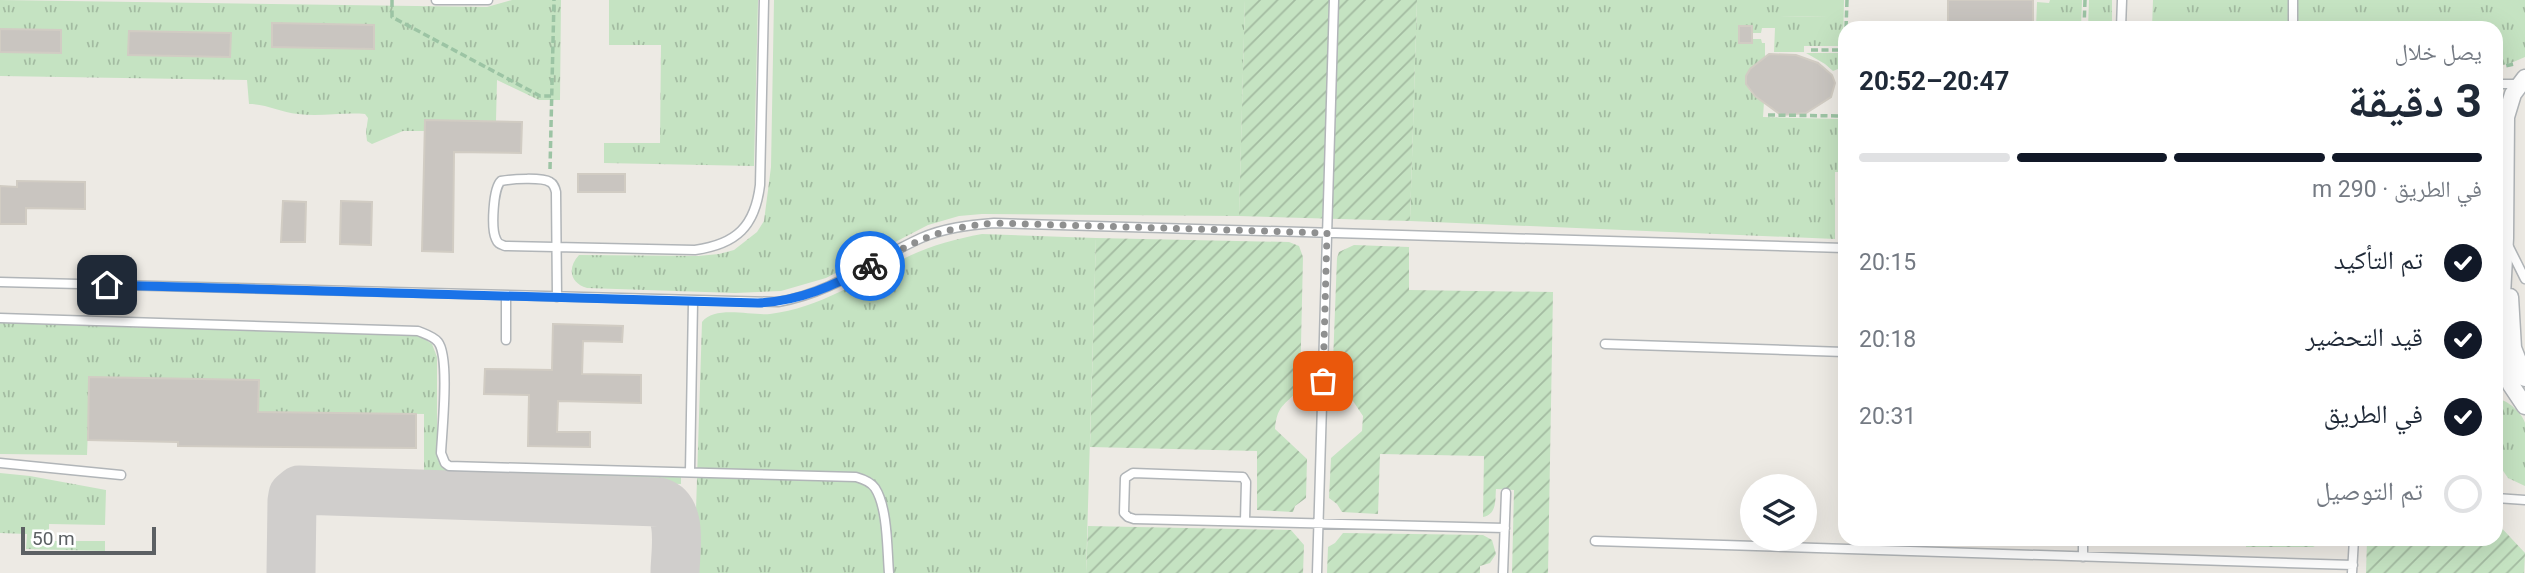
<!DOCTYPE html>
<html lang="ar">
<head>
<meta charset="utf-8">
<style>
	:root { --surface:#fff; --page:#f6f6f7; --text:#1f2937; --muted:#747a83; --line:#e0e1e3; --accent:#111827 }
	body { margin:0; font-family:Roboto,"Noto Naskh Arabic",sans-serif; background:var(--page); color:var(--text); direction:rtl; height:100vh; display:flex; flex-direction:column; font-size:26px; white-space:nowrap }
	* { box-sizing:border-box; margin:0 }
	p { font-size:23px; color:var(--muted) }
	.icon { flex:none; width:38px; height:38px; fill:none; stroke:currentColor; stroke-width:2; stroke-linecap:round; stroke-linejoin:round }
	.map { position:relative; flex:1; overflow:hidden; direction:ltr }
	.side { position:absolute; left:1838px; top:21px; width:665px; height:525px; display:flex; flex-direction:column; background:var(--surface); border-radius:21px; box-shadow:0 7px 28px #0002; direction:rtl }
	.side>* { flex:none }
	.controls { position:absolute; left:1740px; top:474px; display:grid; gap:14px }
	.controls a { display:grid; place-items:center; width:77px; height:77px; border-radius:50%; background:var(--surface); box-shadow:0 7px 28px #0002; font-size:35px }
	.scale { position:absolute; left:21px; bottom:18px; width:135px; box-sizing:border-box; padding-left:7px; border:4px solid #5c6063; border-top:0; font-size:19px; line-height:24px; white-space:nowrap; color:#5c6063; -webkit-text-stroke:5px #fff; paint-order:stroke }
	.pin { position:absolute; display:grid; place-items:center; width:60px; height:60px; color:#fff; margin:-30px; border-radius:14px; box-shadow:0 4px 10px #0006 }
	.courier { position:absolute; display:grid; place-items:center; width:70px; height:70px; margin:-35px; border:5px solid #1a73e8; border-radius:50%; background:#fff; color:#222; box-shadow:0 2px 9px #0007 }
	.summary em { font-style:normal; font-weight:700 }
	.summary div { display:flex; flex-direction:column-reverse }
	.summary { display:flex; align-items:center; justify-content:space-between; height:119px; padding:0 21px }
	h1 { font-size:46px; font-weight:700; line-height:52px }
	.bar { display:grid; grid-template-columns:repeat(4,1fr); gap:10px 7px; align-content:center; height:84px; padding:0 21px }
	.bar i { height:9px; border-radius:5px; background:var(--line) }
	.bar .active { background:var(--accent) }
	.bar p { grid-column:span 4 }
	ol { padding:0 21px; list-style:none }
	li { display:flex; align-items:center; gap:21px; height:77px }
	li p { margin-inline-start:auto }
	li .icon { padding:7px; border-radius:50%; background:var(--accent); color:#fff; stroke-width:4 }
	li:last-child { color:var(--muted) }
	li i { width:38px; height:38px; border:4px solid var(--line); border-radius:50% }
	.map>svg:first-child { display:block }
</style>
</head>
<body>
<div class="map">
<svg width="2525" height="573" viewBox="0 0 2525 573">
	<defs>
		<pattern id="grass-tufts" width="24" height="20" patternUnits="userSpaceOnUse" patternTransform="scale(1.75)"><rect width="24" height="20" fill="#c5e3c2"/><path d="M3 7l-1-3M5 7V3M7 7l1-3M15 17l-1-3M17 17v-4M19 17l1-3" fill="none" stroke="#a3bba1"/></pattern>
		<pattern id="garden-furrows" width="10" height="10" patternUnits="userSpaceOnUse" patternTransform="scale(1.75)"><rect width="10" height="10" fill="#c5e3c2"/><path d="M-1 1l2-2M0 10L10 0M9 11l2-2" fill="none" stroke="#a3bba1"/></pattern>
	</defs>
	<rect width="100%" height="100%" fill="#edeae4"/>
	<path fill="url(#grass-tufts)" d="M0,0l487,7 25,-7h49l-1,100h-21l-42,-20 -1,41 -71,-1v11h-22l-31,13 -5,-3 -1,-9 2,-14 -3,-4c-22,-2 -45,3 -67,0 -18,-2 -32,-10 -49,-10l-2,-24 -247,-4z
		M609,0h149l-4,166 -150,-3v-20h56l1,-98h-52z
		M774,0h471l-6,216 -257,-2 -23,2 -31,9 -102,53 -45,13 -46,2 -148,-5c-17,-5 -20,-20 -8,-33l119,1 21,-2 15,-4 23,-18 7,-11 7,-54z
		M1417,0h362v16l48,1 1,-17h16l-1,46h-39v6h-30l1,-24h-13l-1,5h-9v-7l-13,1v16h13v-4h9l1,4h3v16l-19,25 4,7 14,11 -1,15 77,2v19l4,1v33h-9v67l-425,-18z
		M2050,0h32l-1,28h-45l1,-26 12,1z
		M2089,0h23v28h-24z
		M2153,0h372v57l-14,6 -15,4v-39h-344z
		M1806,53h37v14l-10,4 -8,-7z
		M982,234l114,4 -10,335h-392l8,-251c13,-17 49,-6 68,-8 50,-6 90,-34 135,-56 24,-12 50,-19 77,-24z
		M0,323l420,13 12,8 5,13v100l4,9 9,3 231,6v9l-257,-8v-62l-166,-2v-32l-168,-3 -3,78 -87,-1z
		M2497,399c10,0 26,15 28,24 0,14 0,47 0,63l-17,-8 -11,-16z
		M0,473l30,3 76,14 -1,35 -56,-1v17h56v10l-79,-2 1,-15 -27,-1z"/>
	<path fill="url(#garden-furrows)" d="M1245,0h172l-7,221 -171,-5z
		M1096,238l193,4 10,4 4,11 -3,130c-12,18 -23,15 -25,42l32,30 -1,39 -11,8 -2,6 -36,-2v-59l-167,-4z
		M1354,245l55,2v43l144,2 -5,281h-36l2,-83 -18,-1c-1,12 1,25 -13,28l1,-61 -104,-2 -2,60 -36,-2 -5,-8 -8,-6 2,-40 31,-27 1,-15 -12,-18 -19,-10 5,-130 2,-6z
		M2496,522l29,31 -1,20h-158l1,-34h129z
		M1088,526l203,4 13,15 -1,28h-217z
		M1343,533l140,2 9,5 4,14 -6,9 -10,3v7h-153l1,-26 7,-4z
		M2246,539h82l-15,8h-67z"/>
	<path fill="#c5e3c2" d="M1779,0h49v17l-49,-1z"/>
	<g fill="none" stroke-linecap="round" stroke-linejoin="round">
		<path stroke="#d0cecc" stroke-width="49" d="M291,573l1,-72 1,-6 6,-5 360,12c25,8 16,50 16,71"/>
	</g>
	<path fill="#c9c5c0" stroke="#d1ccc3" stroke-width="2" d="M1948,0h85v22h-12l-1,6 -72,-2z
		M272,23l102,2v24l-102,-2z
		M1739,26h13v17h-13z
		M0,29l61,1v23l-61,-1z
		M129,31l102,2 -1,24 -102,-2z
		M1769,54l27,1 22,8 14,12 3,8 -4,14 -25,16 -25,2 -26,-19 -9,-12v-8l4,-7z
		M425,120l97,2 -1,31 -67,-1 -1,100 -31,-1z
		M578,174h47v18h-47z
		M17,181l68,1v27l-59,-1v16h-26v-38l17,1z
		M283,201l23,1 -1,40h-24z
		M341,201l31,1 -1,43 -31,-1z
		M553,324l70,2 -1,16 -39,-1 -1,33 59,1v28l-83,-2 -1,31h33v15l-62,-1 1,-51 -45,-1 1,-25 67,1z
		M89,377l170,3 -1,32 158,2v34l-238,-2v-4l-90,-2z"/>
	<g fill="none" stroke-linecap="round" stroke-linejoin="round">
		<g stroke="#b1b5b8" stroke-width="11">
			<path id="lane" d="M436,0h52
				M2121,28l1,-28
				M2293,28v-28
				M2496,84h23
				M2509,247l16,32
				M0,282l778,20c57,-10 92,-41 143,-64 23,-10 48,-13 73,-15l850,25
				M557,297l-1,-105c-1,-4 -2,-8 -6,-10 -8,-5 -39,-3 -49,-1 -8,7 -10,48 -5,58 2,5 4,5 9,7l190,4c42,-6 60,-24 65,-65l4,-185
				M0,318l418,13c7,3 15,5 20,11 12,15 4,89 3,111l4,10 4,3 407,11c7,2 15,5 19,11 13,20 12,62 14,85
				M506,340v-44
				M1605,344l239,8
				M0,463l121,12
				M690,471l3,-169
				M2496,498l29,2
				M1245,521l1,-39 -3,-5 -110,-4 -8,5 -1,35 4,4 6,2 371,9
				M1595,541l758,24
				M2083,557v-18
				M1317,573l17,-573
				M1503,573l3,-80
				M2352,573l2,-34"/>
		</g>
		<g stroke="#b1b5b8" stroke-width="19">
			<path id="street" d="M2525,78l-12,16 -7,23 -1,121 -5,96 1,18 4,19 6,14 14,21
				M2510,297l3,51 12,30"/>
		</g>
		<path stroke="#9cc4a4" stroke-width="3.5" stroke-dasharray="7 3.5" stroke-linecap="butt" d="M392,0v17l148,79h11
			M1846,28l1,-28
			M1846,28h12
			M2084,28l1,-28
			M1811,50h33
			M2496,68l18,-4
			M1844,81v55
			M1768,115l76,1
			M550,169l4,-169"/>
		<use href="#lane" stroke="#fff" stroke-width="8"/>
		<use href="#street" stroke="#fff" stroke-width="16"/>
	</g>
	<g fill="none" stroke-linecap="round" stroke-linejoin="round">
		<path stroke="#8f9090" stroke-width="7" stroke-dasharray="0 12.6" d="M870,266c45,-25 72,-39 125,-43l332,10 -4,148"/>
		<path stroke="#1a73e8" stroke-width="9" d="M107,285l651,18c42,-2 75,-17 112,-37"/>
	</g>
</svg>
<div class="controls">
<a><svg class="icon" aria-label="layers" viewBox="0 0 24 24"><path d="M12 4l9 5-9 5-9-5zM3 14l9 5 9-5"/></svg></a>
</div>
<div class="scale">50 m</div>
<div class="pin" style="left:1323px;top:381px;background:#ea580c"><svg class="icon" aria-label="bag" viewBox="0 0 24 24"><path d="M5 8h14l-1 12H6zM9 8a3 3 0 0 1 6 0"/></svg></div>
<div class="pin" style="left:107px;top:285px;background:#1f2937"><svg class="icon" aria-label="home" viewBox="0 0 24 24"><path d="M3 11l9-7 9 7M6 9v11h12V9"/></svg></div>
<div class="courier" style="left:870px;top:266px"><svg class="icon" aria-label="bike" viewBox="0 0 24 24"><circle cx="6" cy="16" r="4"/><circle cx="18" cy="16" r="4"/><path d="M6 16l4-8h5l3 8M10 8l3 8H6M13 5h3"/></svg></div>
<section class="side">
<div class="summary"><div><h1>3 دقيقة</h1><p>يصل خلال</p></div><em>20:47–20:52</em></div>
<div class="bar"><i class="active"></i><i class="active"></i><i class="active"></i><i></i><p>في الطريق · 290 m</p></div>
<ol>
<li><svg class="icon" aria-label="check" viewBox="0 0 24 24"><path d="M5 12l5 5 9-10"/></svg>تم التأكيد<p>20:15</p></li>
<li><svg class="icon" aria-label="check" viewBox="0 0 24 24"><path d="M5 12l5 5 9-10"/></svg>قيد التحضير<p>20:18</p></li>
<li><svg class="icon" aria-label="check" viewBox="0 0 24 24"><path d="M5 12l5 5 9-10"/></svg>في الطريق<p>20:31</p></li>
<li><i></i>تم التوصيل</li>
</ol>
</section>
</div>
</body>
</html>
